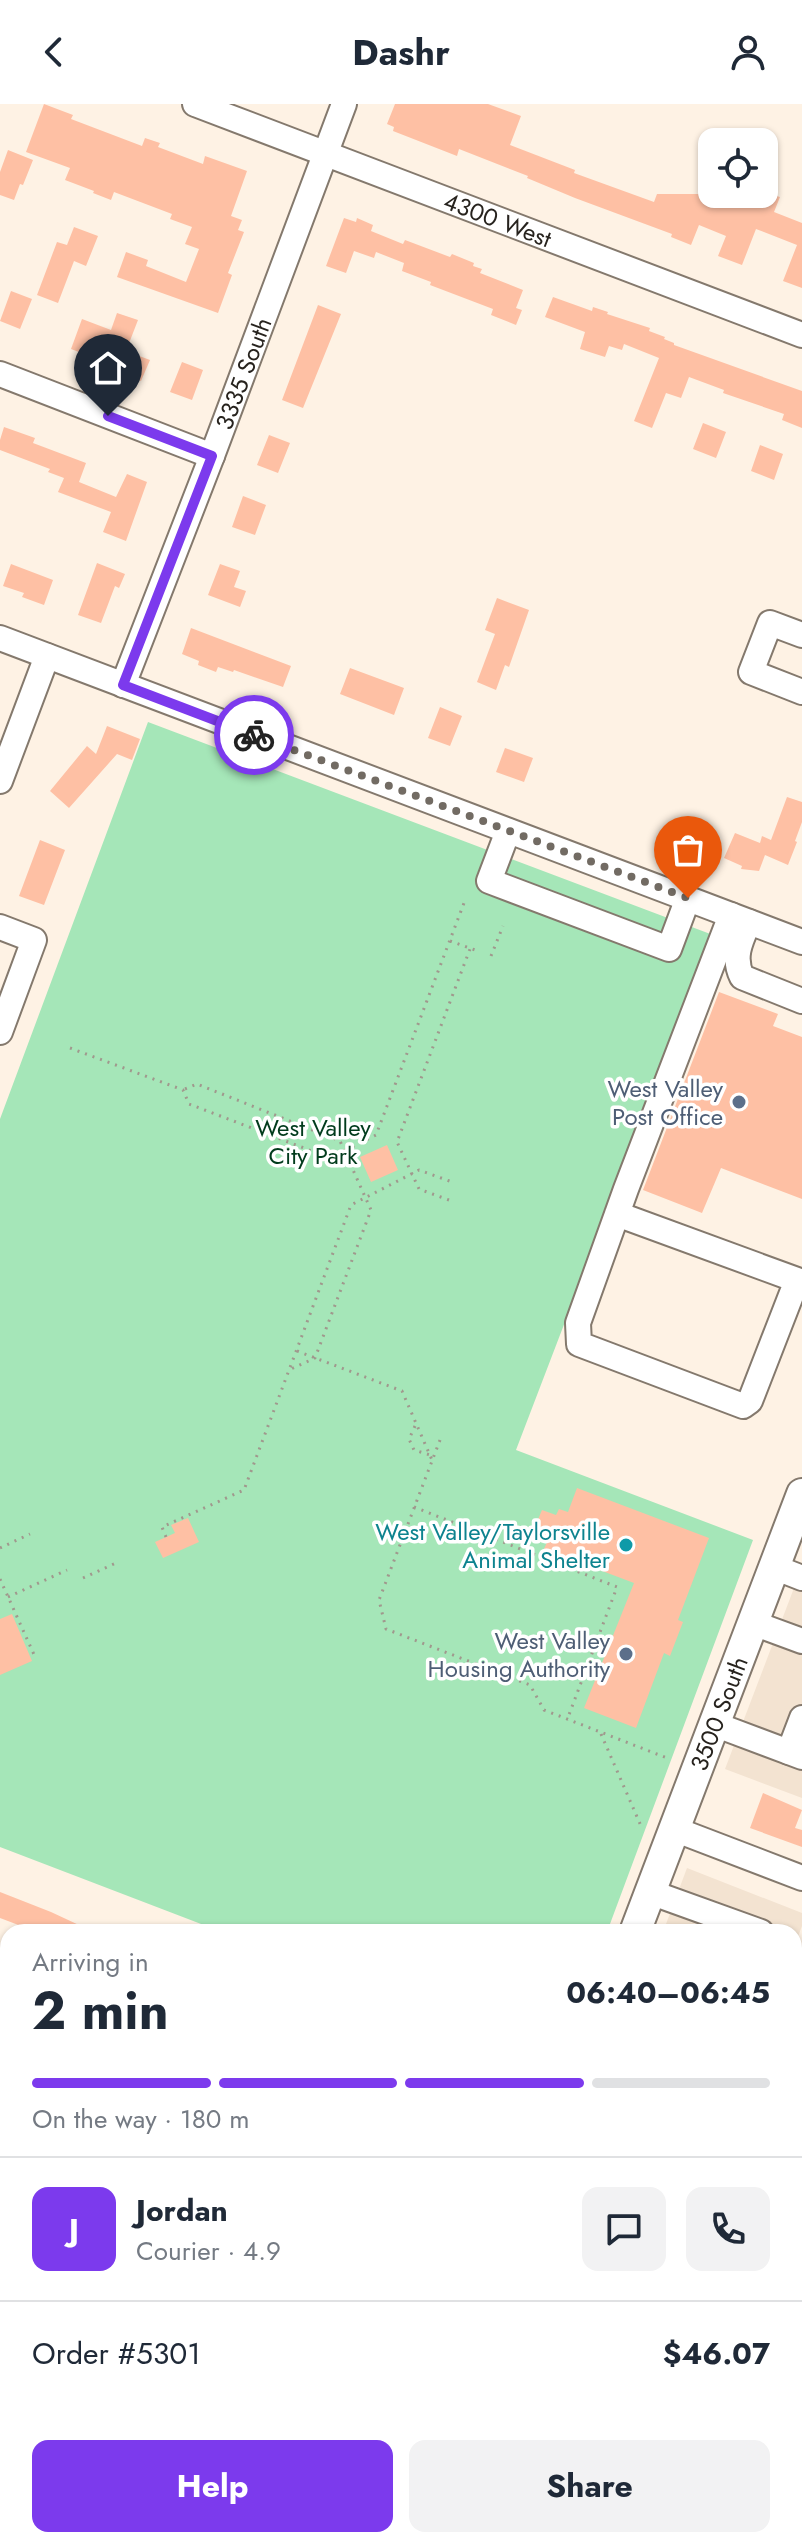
<!DOCTYPE html>
<html lang="en">
<head>
<meta charset="utf-8">
<style>
	:root { --surface:#fff; --page:#f2f2f3; --text:#1f2937; --muted:#747a83; --line:#e0e1e3; --accent:#7c3aed }
	body { margin:0; font-family:Jost,sans-serif; background:var(--page); color:var(--text); height:100vh; display:flex; flex-direction:column; font-size:30px; white-space:nowrap }
	* { box-sizing:border-box; margin:0 }
	p { font-size:26px; color:var(--muted) }
	.icon { flex:none; width:44px; height:44px; fill:none; stroke:currentColor; stroke-width:2; stroke-linecap:round; stroke-linejoin:round }
	.map { position:relative; flex:1; overflow:hidden }
	.side { position:absolute; left:0px; top:1820px; width:802px; height:624px; display:flex; flex-direction:column; background:var(--surface); border-radius:24px 24px 0 0; box-shadow:0 2px 6px #0004 }
	.side>* { flex:none }
	.controls { position:absolute; left:698px; top:24px; display:grid; gap:16px }
	.controls a { display:grid; place-items:center; width:80px; height:80px; border-radius:16px; background:var(--surface); box-shadow:0 2px 6px #0004; font-size:40px }
	.pin { position:absolute; display:grid; place-items:center; width:68px; height:68px; color:#fff; margin:-82px -34px; border-radius:50% 50% 50% 0; rotate:-45deg; box-shadow:0 0 8px #0007 }
	.pin .icon { rotate:45deg }
	.courier { position:absolute; display:grid; place-items:center; width:80px; height:80px; margin:-40px; border:6px solid #7c3aed; border-radius:50%; background:#fff; color:#222; box-shadow:0 2px 10px #0007 }
	.overview em { font-style:normal; font-weight:700 }
	.overview div { display:flex; flex-direction:column-reverse }
	.overview { display:flex; align-items:center; justify-content:space-between; height:136px; padding:0 32px }
	h1 { font-size:52px; font-weight:700; line-height:60px }
	.bar { display:grid; grid-template-columns:repeat(4,1fr); gap:12px 8px; align-content:center; height:96px; padding:0 32px }
	.bar i { height:10px; border-radius:6px; background:var(--line) }
	.bar .active { background:var(--accent) }
	.bar p { grid-column:span 4 }
	.line { display:flex; align-items:center; gap:20px; padding:0 32px; border-top:2px solid var(--line) }
	.line div { flex:1 }
	.round { display:grid; place-items:center; flex:none; width:84px; height:84px; border-radius:16px; background:var(--page) }
	.action { display:flex; gap:16px; margin-top:auto; padding:16px 32px }
	.action a { flex:1; height:92px; border-radius:16px; background:var(--accent); color:#fff; font-size:32px; font-weight:700; line-height:92px; text-align:center }
	.action a+a { background:var(--page); color:var(--text) }
	header { display:flex; justify-content:space-between; align-items:center; height:104px; padding:0 32px; background:var(--surface); font-size:36px; font-weight:700 }
	.map>svg:first-child { display:block }
</style>
</head>
<body>
<header><svg class="icon" aria-label="back" viewBox="0 0 24 24"><path d="M15 5l-7 7 7 7"/></svg>Dashr<svg class="icon" aria-label="person" viewBox="0 0 24 24"><circle cx="12" cy="8" r="4"/><path d="M4 21q1-7 8-7t8 7"/></svg></header>
<div class="map">
<svg width="802" height="2444" viewBox="0 0 802 2444">
	<rect width="100%" height="100%" fill="#fef2e4"/>
	<path fill="#f3e3d1" d="M802,1463v231l-77,-29z
		M687,1764l115,45v13l-8,21v-15h-131z
		M794,1914l8,3v467l-8,13z
		M431,2436h339l-4,8h-338z"/>
	<path fill="#a5e6b8" d="M148,618l565,213 -197,515 237,90 -146,392h-385l-222,-85v-728z"/>
	<path fill="#fec0a4" d="M44,0l29,11 -2,4 71,27 3,-8 15,5 -2,4 45,17 2,-8 42,15 -16,45 11,4 -4,10 6,2 -16,41 4,2 -14,38 -101,-36 9,-25 22,8 -2,6 40,16 13,-33 -14,-5 7,-17 -22,-8 2,-5 -58,-22 -3,8 -18,-7 1,-2 -29,-11 5,-12 -44,-16z
		M395,0h93l33,12 -11,29 65,25 -1,3 80,29 3,-8h113l10,3 -6,15 28,11v65l-19,-7 14,-36 -41,-16 -14,36 -24,-9 8,-20 -27,-11 -8,20 -20,-8 1,-3 -97,-36 -48,-20 1,-2 -69,-27 -2,7 -64,-25 1,-4 -7,-3z
		M8,46l25,10 -10,25 -3,-1 -6,16 -14,-5v-23z
		M344,114l12,4 1,-4 16,7 -2,6 32,13 2,-4 45,17 2,-3 22,9 -1,3 9,3 -2,4 43,17 -7,18 6,2 -6,15 -25,-10 2,-6 -63,-24 1,-3 -29,-11 2,-8 -28,-11 -2,6 -20,-7 -8,22 -20,-7z
		M74,123l24,9 -12,30 -12,-5 -16,42 -21,-8 20,-53 10,3z
		M11,187l21,8 -12,30 -20,-8z
		M553,193l39,14 1,-4 15,5 -1,2 43,14 -1,3 16,6 -1,2 10,4v2l128,46v37l-20,-8 2,-6 -61,-21 1,-3 -35,-13 -8,21 -15,-5 -14,35 -18,-7 25,-63 -35,-14 -2,6 -13,-4 -4,11 -25,-8 5,-17 -40,-15z
		M318,201l23,9 -38,94 -21,-8z
		M117,209l21,7 -12,31 24,9 -9,21 -30,-12 2,-4 -42,-16 11,-30 29,11z
		M182,258l21,8 -11,30 -22,-8z
		M703,319l23,9 -10,26 -23,-9z
		M4,323l31,11 -2,5 53,20 -7,19 37,15 11,-23 20,8 -21,59 -23,-9 8,-20 -53,-20 6,-14 -16,-6 2,-3 -50,-19v-10z
		M269,331l21,8 -12,30 -21,-8z
		M760,341l23,9 -9,26 -23,-9z
		M243,392l23,9 -11,30 -23,-8z
		M97,459l28,11 -6,14 -4,-2 -14,37 -23,-8z
		M11,460l42,16 -9,25 -22,-8 2,-4 -21,-7z
		M220,460l20,7 -6,16 12,4 -6,16 -32,-12z
		M497,494l32,12 -20,57 -4,-2 -9,25 -19,-8 18,-48 -10,-4z
		M191,524l100,38 -8,21 -49,-17 -1,2 -15,-5 -2,5 -18,-7 1,-4 -17,-7z
		M350,564l54,20 -10,27 -54,-21z
		M440,603l22,9 -12,30 -22,-8z
		M107,622l33,13 -8,21 -15,-6 -48,54 -19,-17 37,-45 9,8z
		M505,644l28,10 -9,24 -28,-10z
		M787,693l15,5v20l-7,19 2,1 -9,23 -23,-10 -6,16 -18,-2 1,-3 -18,-8 11,-25 25,10 2,-7 9,4z
		M40,736l25,10 -21,55 -25,-9z
		M719,888l59,22 -5,12 29,11v162l-81,-31 -19,45 -59,-23z
		M387,1041l11,25 -27,12 -11,-25z
		M577,1384l132,50 -31,82 5,2 -13,34 -6,-3 -28,75 -52,-20 50,-125 -90,-34 3,-7 -16,-6 11,-26 14,5 3,-6 9,3z
		M188,1414l11,24 -36,16 -8,-16 20,-9 -4,-8z
		M12,1510l20,47 -32,14v-56z
		M763,1689l39,17 -7,18 7,2v17l-52,-19z
		M0,1788l51,20 43,20h-57l-37,-14z"/>
	<g fill="none" stroke-linecap="round" stroke-linejoin="round">
		<g stroke="#84796d" stroke-width="28">
			<g id="minor">
				<path id="s1" d="M195,0l607,231"/>
				<path d="M0,270l212,82"/>
				<path d="M802,531l-32,-12 -19,49 51,20"/>
				<path d="M0,534l802,304"/>
				<path id="s2" d="M123,581l89,-229 132,-352"/>
				<path d="M0,677l47,-125"/>
				<path d="M508,727l-19,50 180,68 19,-51"/>
				<path d="M749,818c-8,18 -17,35 -7,55l60,24"/>
				<path d="M0,823l34,13 -34,92"/>
				<path d="M617,1110l180,66 -47,121 -7,5 -164,-62 -1,-21 48,-134 105,-274"/>
				<path d="M774,1463l28,11"/>
				<path d="M753,1519l49,18"/>
				<path d="M714,1620l88,33"/>
				<path d="M789,1648l13,-34"/>
				<path d="M674,1725l128,49"/>
				<path d="M650,1788l111,40"/>
				<path d="M0,1877l8,3"/>
				<path d="M0,2141l8,3"/>
				<path d="M794,2169l8,-21"/>
				<path d="M0,2216l8,-20"/>
				<path d="M0,2410l8,3"/>
				<path d="M499,2436l19,8"/>
				<path d="M604,2444l3,-8"/>
				<path d="M725,2444l3,-8"/>
			</g>
		</g>
		<g stroke="#84796d" stroke-width="34">
			<g id="major">
				<path id="s3" d="M635,1828l167,-438"/>
				<path d="M401,2444l3,-8"/>
			</g>
		</g>
		<path stroke="#a0988d" stroke-width="3" stroke-dasharray="2 6" stroke-linecap="butt" d="M450,837l28,10
			M491,852l12,-30
			M70,944l113,42 6,14 141,54 46,-23 88,-232
			M185,985l12,-5 143,57 31,69 -56,148 -24,11
			M449,1096l-30,-11 -22,-47 73,-193
			M297,1247l105,40 30,69
			M415,1322l-6,13 5,11 16,5
			M440,1336l-61,160 7,29 144,56 14,25 123,48
			M414,1403l203,80 -50,133
			M166,1433l-4,-10 82,-37 107,-285 68,-35 36,13
			M0,1444l30,-14
			M83,1474l33,-15
			M0,1475l36,80
			M8,1493l59,-27
			M601,1630l40,92"/>
		<use href="#minor" stroke="#fff" stroke-width="24"/>
		<use href="#major" stroke="#fff" stroke-width="30"/>
	</g>
	<g fill="none" stroke-linecap="round" stroke-linejoin="round">
		<path stroke="#726b63" stroke-width="8" stroke-dasharray="0 14.4" d="M254,631l434,163"/>
		<path stroke="#7c3aed" stroke-width="10" d="M108,312l104,40 -89,229 131,50"/>
	</g>
	<g fill="#5c6f8a" stroke="#fff" stroke-width="3">
		<circle cx="739" cy="998" r="8"/>
		<circle cx="626" cy="1550" r="8"/>
	</g>
	<circle fill="#0f9aa8" stroke="#fff" stroke-width="3" cx="626" cy="1441" r="8"/>
	<g text-anchor="middle" dominant-baseline="central" stroke-width="7" stroke-linejoin="round" paint-order="stroke">
		<g font-size="24" fill="#27231e" stroke="#fff">
			<text stroke="none"><textPath href="#s1" startOffset="324">4300 West</textPath></text>
			<text stroke="none"><textPath href="#s2" startOffset="334">3335 South</textPath></text>
			<text stroke="none"><textPath href="#s3" startOffset="234">3500 South</textPath></text>
		</g>
		<g font-size="24" fill="#4e5e75" stroke="#fff" text-anchor="end">
			<text x="723" y="984">West Valley<tspan x="723" dy="28">Post Office</tspan></text>
			<text x="610" y="1536">West Valley<tspan x="610" dy="28">Housing Authority</tspan></text>
		</g>
		<g font-size="24" fill="#013b1c" stroke="#fff">
			<text x="313" y="1023">West Valley<tspan x="313" dy="28">City Park</tspan></text>
		</g>
		<g font-size="24" fill="#0d838f" stroke="#fff" text-anchor="end">
			<text x="610" y="1427">West Valley/Taylorsville<tspan x="610" dy="28">Animal Shelter</tspan></text>
		</g>
	</g>
</svg>
<div class="controls">
<a><svg class="icon" aria-label="locate" viewBox="0 0 24 24"><circle cx="12" cy="12" r="6"/><path d="M12 2v4M12 18v4M2 12h4M18 12h4"/></svg></a>
</div>
<div class="pin" style="left:688px;top:794px;background:#ea580c"><svg class="icon" aria-label="bag" viewBox="0 0 24 24"><path d="M5 8h14l-1 12H6zM9 8a3 3 0 0 1 6 0"/></svg></div>
<div class="pin" style="left:108px;top:312px;background:#1f2937"><svg class="icon" aria-label="home" viewBox="0 0 24 24"><path d="M3 11l9-7 9 7M6 9v11h12V9"/></svg></div>
<div class="courier" style="left:254px;top:631px"><svg class="icon" aria-label="bike" viewBox="0 0 24 24"><circle cx="6" cy="16" r="4"/><circle cx="18" cy="16" r="4"/><path d="M6 16l4-8h5l3 8M10 8l3 8H6M13 5h3"/></svg></div>
<section class="side">
<div class="overview"><div><h1>2 min</h1><p>Arriving in</p></div><em>06:40–06:45</em></div>
<div class="bar"><i class="active"></i><i class="active"></i><i class="active"></i><i></i><p>On the way · 180 m</p></div>
<div class="line" style="height:144px"><b class="round" style="background:var(--accent);color:#fff">J</b><div><b>Jordan</b><p>Courier · 4.9</p></div><a class="round"><svg class="icon" aria-label="chat" viewBox="0 0 24 24"><path d="M4 5h16v11H9l-5 4z"/></svg></a><a class="round"><svg class="icon" aria-label="phone" viewBox="0 0 24 24"><path d="M5 4h4l2 5-3 2q2 4 5 5l2-3 5 2v4C11 20 4 13 5 4z"/></svg></a></div>
<div class="line" style="height:104px"><div>Order #5301</div><b>$46.07</b></div>
<div class="action"><a>Help</a><a>Share</a></div>
</section>
</div>
</body>
</html>
